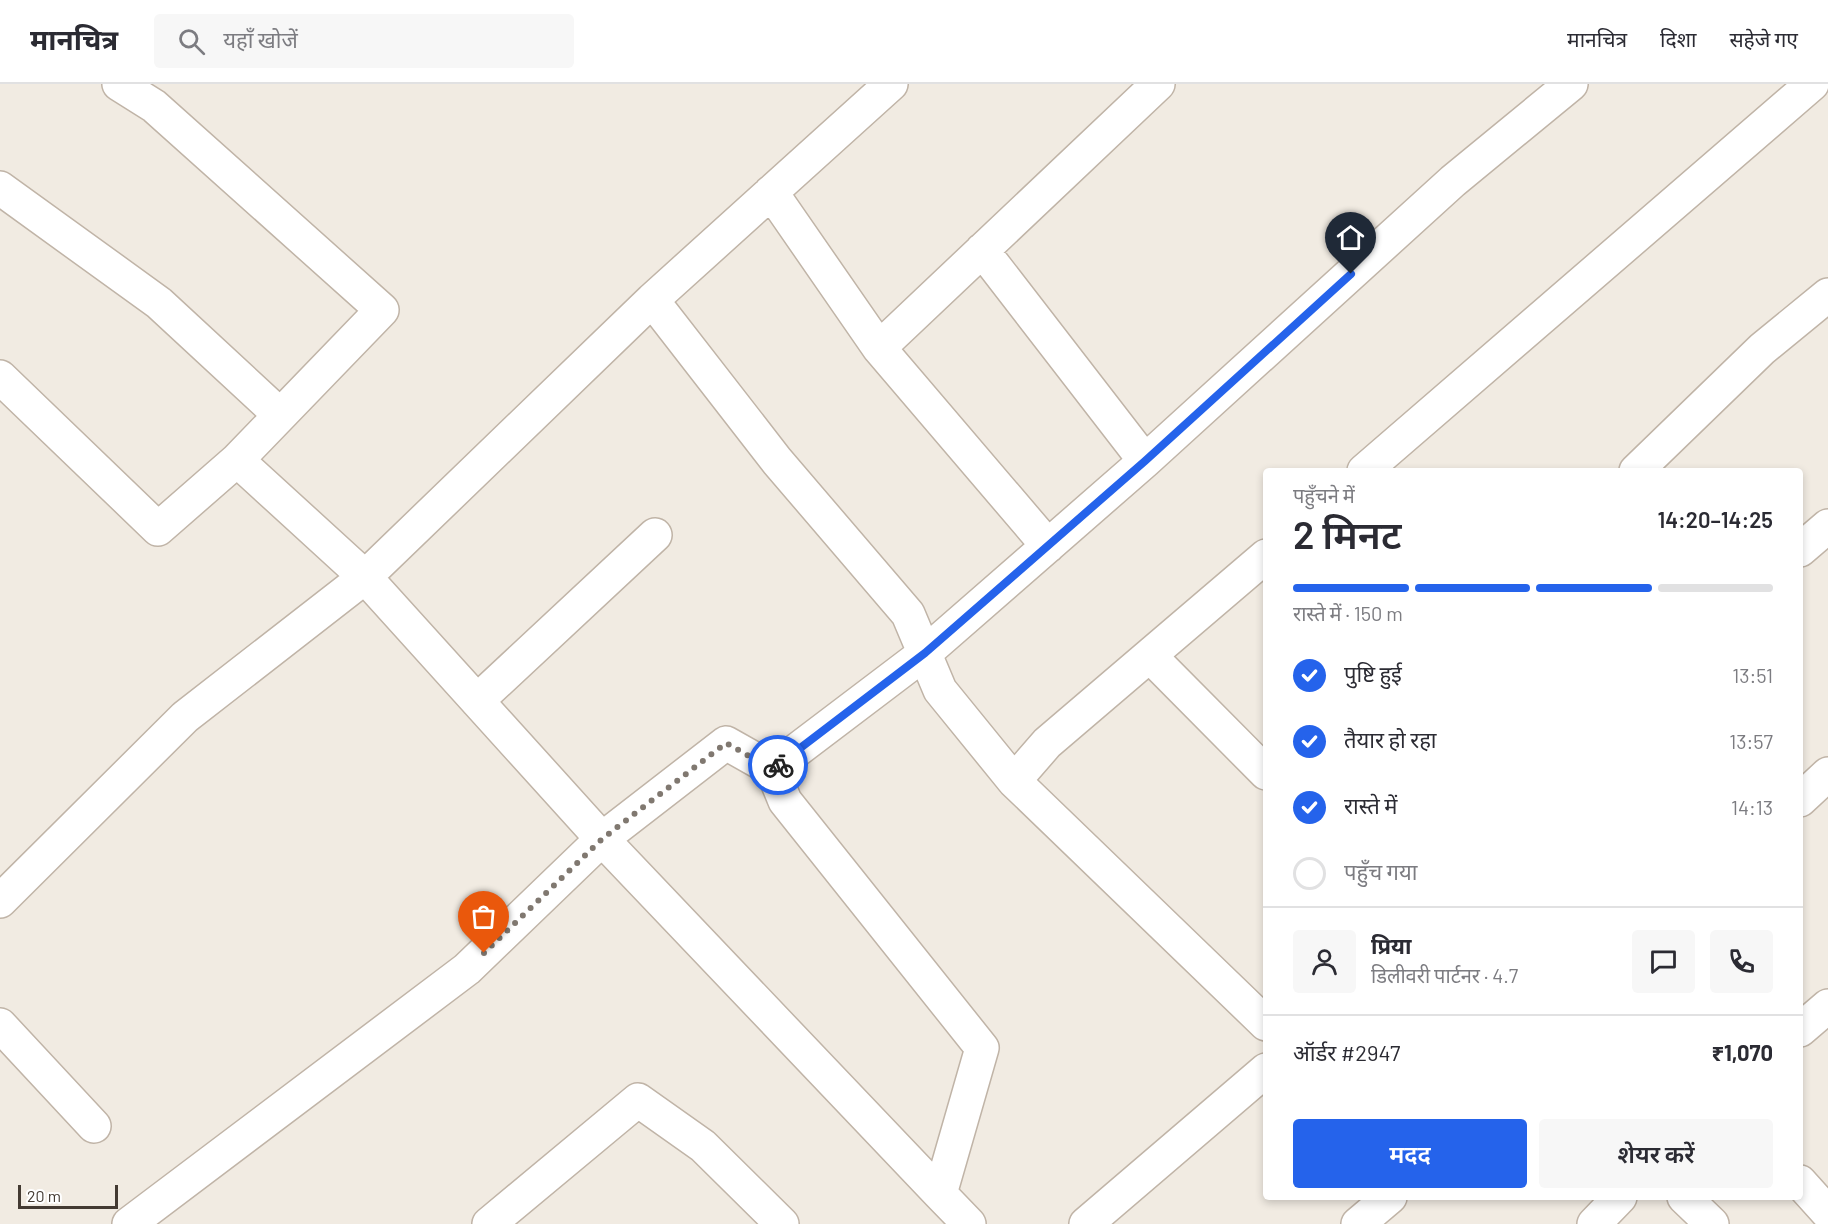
<!DOCTYPE html>
<html lang="hi">
<head>
<meta charset="utf-8">
<style>
	:root { --surface:#fff; --page:#f7f7f7; --text:#2b2b33; --muted:#7c7c81; --line:#e1e1e2; --accent:#2563eb }
	body { margin:0; font-family:Barlow,"Noto Sans Devanagari",sans-serif; background:var(--page); color:var(--text); height:100vh; display:flex; flex-direction:column; font-size:22px; white-space:nowrap }
	* { box-sizing:border-box; margin:0 }
	p { font-size:20px; color:var(--muted) }
	.icon { flex:none; width:33px; height:33px; fill:none; stroke:currentColor; stroke-width:2; stroke-linecap:round; stroke-linejoin:round }
	.map { position:relative; flex:1; overflow:hidden }
	.sheet { position:absolute; left:1263px; top:384px; width:540px; height:732px; display:flex; flex-direction:column; background:var(--surface); border-radius:6px; box-shadow:0 3px 9px #0003 }
	.sheet>* { flex:none }
	.scale { position:absolute; left:18px; bottom:15px; width:100px; box-sizing:border-box; padding-left:6px; border:3px solid #433a32; border-top:0; font-size:16px; line-height:21px; white-space:nowrap; color:#433a32; -webkit-text-stroke:4px #fff; paint-order:stroke }
	.pin { position:absolute; display:grid; place-items:center; width:51px; height:51px; color:#fff; margin:-62px -26px; border-radius:50% 50% 50% 0; rotate:-45deg; box-shadow:0 0 6px #0007 }
	.pin .icon { rotate:45deg }
	.courier { position:absolute; display:grid; place-items:center; width:60px; height:60px; margin:-30px; border:4px solid #2563eb; border-radius:50%; background:#fff; color:#222; box-shadow:0 2px 8px #0007 }
	.headline em { font-style:normal; font-weight:600 }
	.headline div { display:flex; flex-direction:column-reverse }
	.headline { display:flex; align-items:center; justify-content:space-between; height:102px; padding:0 30px }
	h1 { font-size:39px; font-weight:600; line-height:45px }
	.bar { display:grid; grid-template-columns:repeat(4,1fr); gap:9px 6px; align-content:center; height:72px; padding:0 30px }
	.bar i { height:8px; border-radius:4px; background:var(--line) }
	.bar .on { background:var(--accent) }
	.bar p { grid-column:span 4 }
	.line { display:flex; align-items:center; gap:15px; padding:0 30px; border-top:2px solid var(--line) }
	.line div { flex:1 }
	.round { display:grid; place-items:center; flex:none; width:63px; height:63px; border-radius:6px; background:var(--page) }
	ol { padding:0 30px; list-style:none }
	li { display:flex; align-items:center; gap:18px; height:66px }
	li p { margin-inline-start:auto }
	li .icon { padding:6px; border-radius:50%; background:var(--accent); color:#fff; stroke-width:4 }
	li:last-child { color:var(--muted) }
	li i { width:33px; height:33px; border:3px solid var(--line); border-radius:50% }
	.action { display:flex; gap:12px; margin-top:auto; padding:12px 30px }
	.action a { flex:1; height:69px; border-radius:6px; background:var(--accent); color:#fff; font-size:24px; font-weight:600; line-height:69px; text-align:center }
	.action a+a { background:var(--page); color:var(--text) }
	header { display:flex; align-items:center; gap:36px; box-sizing:border-box; height:84px; padding:0 30px; background:var(--surface); border-bottom:2px solid var(--line) }
	header strong { font-size:28px }
	nav { display:flex; gap:33px; margin-inline-start:auto; font-size:21px }
	.search { width:420px; height:54px; background:var(--page); display:flex; align-items:center; gap:15px; box-sizing:border-box; padding:0 21px; border-radius:6px; color:var(--muted); font-size:22px }
	.map>svg:first-child { display:block }
</style>
</head>
<body>
<header>
<strong>मानचित्र</strong>
<div class="search"><svg class="icon" aria-label="search" viewBox="0 0 24 24"><circle cx="10" cy="10" r="6"/><path d="M15 15l6 6"/></svg>यहाँ खोजें</div>
<nav><a>मानचित्र</a><a>दिशा</a><a>सहेजे गए</a></nav>
</header>
<div class="map">
<svg width="1828" height="1140" viewBox="0 0 1828 1140">
	<rect width="100%" height="100%" fill="#f1ebe2"/>
	<g fill="none" stroke-linecap="round" stroke-linejoin="round">
		<g stroke="#c0b4a7" stroke-width="36">
			<path id="street" d="M119,0l35,22 228,204 -145,150 128,117 237,262 -135,130 -338,255
				M0,104l159,115 121,112
				M771,108l108,156 169,198
				M982,166l163,211
				M652,216l125,161 131,153 32,76 74,91 252,243
				M879,264l279,-264
				M0,293l158,152 79,-69
				M1364,387l448,-387
				M1636,387l126,-122 66,-54
				M1800,466l28,-24
				M1150,572l116,117
				M477,617l178,-166
				M772,685l153,-116 220,-192 308,-280 118,-97
				M1014,697l33,-38 219,-187
				M1800,716l28,-26
				M0,817l185,-184 180,-140 287,-277 239,-216
				M0,941l94,101
				M1800,946l28,-24
				M1800,1098l28,31
				M940,1110l42,-146 -197,-247 -13,-32 -46,-26 -124,96 338,355 29,30
				M1684,1113l28,27
				M489,1140l149,-124 65,46 79,78
				M1086,1140l180,-154
				M1358,1140l32,-27
				M1594,1140l26,-27"/>
		</g>
		<use href="#street" stroke="#fff" stroke-width="33"/>
	</g>
	<g fill="none" stroke-linecap="round" stroke-linejoin="round">
		<path stroke="#807870" stroke-width="6" stroke-dasharray="0 10.8" d="M484,869l118,-114 124,-96 46,26 6,-4"/>
		<path stroke="#2563eb" stroke-width="8" d="M778,681l147,-112 220,-192 206,-187"/>
	</g>
</svg>
<div class="scale">20 m</div>
<div class="pin" style="left:484px;top:869px;background:#ea580c"><svg class="icon" aria-label="bag" viewBox="0 0 24 24"><path d="M5 8h14l-1 12H6zM9 8a3 3 0 0 1 6 0"/></svg></div>
<div class="pin" style="left:1351px;top:190px;background:#1f2937"><svg class="icon" aria-label="home" viewBox="0 0 24 24"><path d="M3 11l9-7 9 7M6 9v11h12V9"/></svg></div>
<div class="courier" style="left:778px;top:681px"><svg class="icon" aria-label="bike" viewBox="0 0 24 24"><circle cx="6" cy="16" r="4"/><circle cx="18" cy="16" r="4"/><path d="M6 16l4-8h5l3 8M10 8l3 8H6M13 5h3"/></svg></div>
<section class="sheet">
<div class="headline"><div><h1>2 मिनट</h1><p>पहुँचने में</p></div><em>14:20–14:25</em></div>
<div class="bar"><i class="on"></i><i class="on"></i><i class="on"></i><i></i><p>रास्ते में · 150 m</p></div>
<ol>
<li><svg class="icon" aria-label="check" viewBox="0 0 24 24"><path d="M5 12l5 5 9-10"/></svg>पुष्टि हुई<p>13:51</p></li>
<li><svg class="icon" aria-label="check" viewBox="0 0 24 24"><path d="M5 12l5 5 9-10"/></svg>तैयार हो रहा<p>13:57</p></li>
<li><svg class="icon" aria-label="check" viewBox="0 0 24 24"><path d="M5 12l5 5 9-10"/></svg>रास्ते में<p>14:13</p></li>
<li><i></i>पहुँच गया</li>
</ol>
<div class="line" style="height:108px"><a class="round"><svg class="icon" aria-label="person" viewBox="0 0 24 24"><circle cx="12" cy="8" r="4"/><path d="M4 21q1-7 8-7t8 7"/></svg></a><div><b>प्रिया</b><p>डिलीवरी पार्टनर · 4.7</p></div><a class="round"><svg class="icon" aria-label="chat" viewBox="0 0 24 24"><path d="M4 5h16v11H9l-5 4z"/></svg></a><a class="round"><svg class="icon" aria-label="phone" viewBox="0 0 24 24"><path d="M5 4h4l2 5-3 2q2 4 5 5l2-3 5 2v4C11 20 4 13 5 4z"/></svg></a></div>
<div class="line" style="height:78px"><div>ऑर्डर #2947</div><b>₹1,070</b></div>
<div class="action"><a>मदद</a><a>शेयर करें</a></div>
</section>
</div>
</body>
</html>
